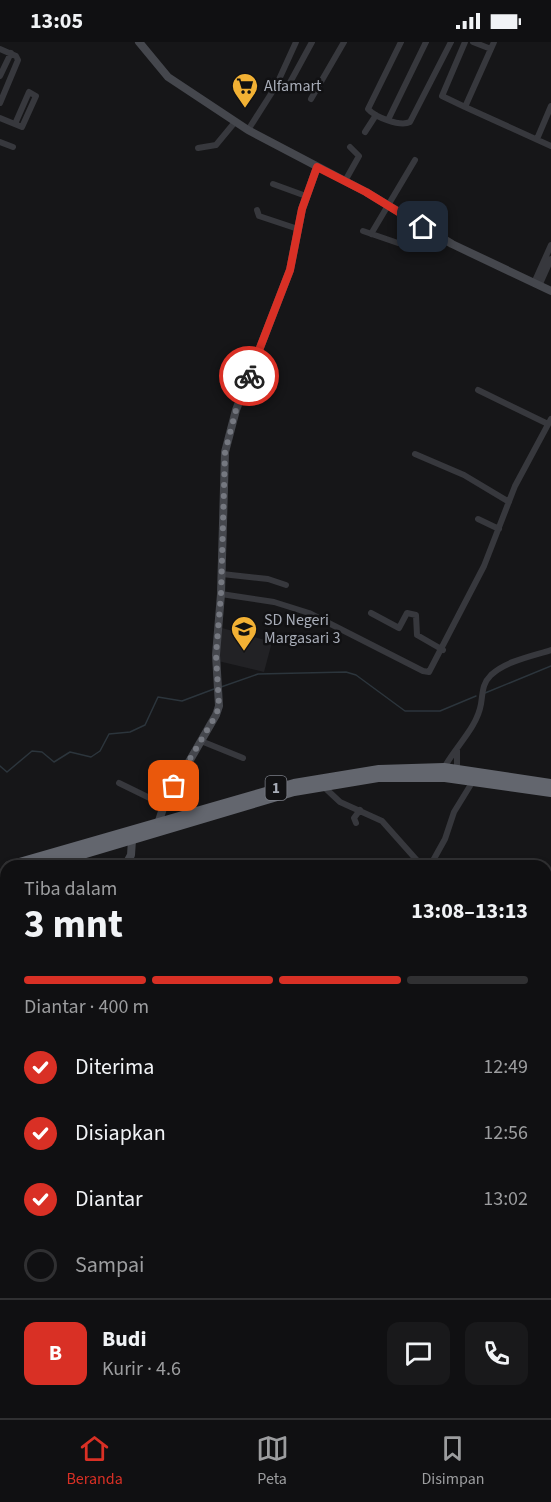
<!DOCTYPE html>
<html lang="id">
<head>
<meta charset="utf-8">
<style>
	:root { --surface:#101012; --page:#19191b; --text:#f1f3f6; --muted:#9c9d9f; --line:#303032; --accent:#d93025 }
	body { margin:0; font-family:"Source Sans 3",sans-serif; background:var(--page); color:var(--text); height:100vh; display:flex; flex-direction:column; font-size:22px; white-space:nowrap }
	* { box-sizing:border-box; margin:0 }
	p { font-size:20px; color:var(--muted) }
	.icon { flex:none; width:33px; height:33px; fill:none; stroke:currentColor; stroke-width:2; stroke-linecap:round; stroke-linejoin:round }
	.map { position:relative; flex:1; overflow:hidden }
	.details { position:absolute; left:0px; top:818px; width:552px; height:560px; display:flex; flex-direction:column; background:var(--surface); border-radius:18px 18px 0 0; box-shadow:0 3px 9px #0003,0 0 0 2px var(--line) }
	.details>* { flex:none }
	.pin { position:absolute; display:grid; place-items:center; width:51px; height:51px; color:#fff; margin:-26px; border-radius:12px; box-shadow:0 3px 9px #0006 }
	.courier { position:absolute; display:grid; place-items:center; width:60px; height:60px; margin:-30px; border:4px solid #d93025; border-radius:50%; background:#fff; color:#222; box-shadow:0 2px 8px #0007 }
	.summary em { font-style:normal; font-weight:700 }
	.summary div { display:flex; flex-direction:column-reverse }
	.summary { display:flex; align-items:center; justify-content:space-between; height:102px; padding:0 24px }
	h1 { font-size:39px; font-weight:700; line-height:45px }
	.bar { display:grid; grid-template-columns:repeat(4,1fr); gap:9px 6px; align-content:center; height:72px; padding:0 24px }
	.bar i { height:8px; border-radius:4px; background:var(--line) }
	.bar .on { background:var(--accent) }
	.bar p { grid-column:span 4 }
	.line { display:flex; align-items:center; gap:15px; padding:0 24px; border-top:2px solid var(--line) }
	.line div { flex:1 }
	.round { display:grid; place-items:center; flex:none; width:63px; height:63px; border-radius:12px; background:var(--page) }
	ol { padding:0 24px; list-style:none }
	li { display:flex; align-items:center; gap:18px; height:66px }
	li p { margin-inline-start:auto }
	li .icon { padding:6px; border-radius:50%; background:var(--accent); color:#fff; stroke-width:4 }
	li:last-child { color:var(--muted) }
	li i { width:33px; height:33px; border:3px solid var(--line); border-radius:50% }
	.status { display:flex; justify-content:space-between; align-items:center; height:42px; padding:0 30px; background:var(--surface); direction:ltr }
	.status svg { height:16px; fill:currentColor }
	.tabs { display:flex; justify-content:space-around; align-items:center; height:84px; border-top:2px solid var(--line); background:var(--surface); font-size:16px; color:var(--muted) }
	.tabs a { display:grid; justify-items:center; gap:3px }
	.tabs .on { color:var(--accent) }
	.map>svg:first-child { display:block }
</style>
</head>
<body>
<div class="status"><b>13:05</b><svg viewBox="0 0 49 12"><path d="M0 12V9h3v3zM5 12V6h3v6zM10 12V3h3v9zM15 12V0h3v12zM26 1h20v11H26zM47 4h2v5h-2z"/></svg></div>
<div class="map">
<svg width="551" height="1376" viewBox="0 0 551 1376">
	<rect width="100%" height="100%" fill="#161618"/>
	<path fill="#222225" d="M222,586l50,14 -8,30 -46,-11z"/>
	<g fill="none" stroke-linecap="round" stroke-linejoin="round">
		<path stroke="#2c353c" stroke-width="1.5" d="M221,645l37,-13 88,-2 10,3 49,36h35l36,-15
			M485,651l66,-27
			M0,724l7,6 25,-21 10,1 12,10 16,-10 21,5 9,-6 9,-17 21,-2 15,-7 13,-28 24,4 32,-12"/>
		<path stroke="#37383d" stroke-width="6" d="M401,0l-33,67c7,8 32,18 42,13l41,-80
			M465,0l-23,54 23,11
			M473,0l18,7
			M494,0l-29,65 86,39
			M0,7l16,7 2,4 -18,43
			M0,34l11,-23
			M276,44l7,4 4,-2 25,-46
			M311,57l33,-57
			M0,76l22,9 14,-31 -7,-4 -14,32
			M388,78l38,-78
			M248,88l28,-44 20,-44
			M365,90l11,-17
			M537,97l14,-33
			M0,100l13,5
			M198,106l18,-3 19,-23
			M345,139l14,-25 -9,-9
			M273,142l33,12
			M257,168l2,6 39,13
			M363,189l35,12
			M371,192l44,-74
			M534,241l17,-38
			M539,244l12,-27
			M478,348l70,34
			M415,412l49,21 45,27
			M478,477l21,10
			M222,532l46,5 18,6
			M221,552l53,8 35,11 114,58 6,1 55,-106 31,-80 36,-67
			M371,571l28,15 8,-15 9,2 1,20 26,15
			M201,699l42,17
			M457,708v19
			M444,726c11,-21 33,-40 37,-64 2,-12 1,-20 10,-29 15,-14 41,-19 60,-25
			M119,741l45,22
			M324,745l16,15 42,19 40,45
			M356,781l-2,-5 6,-8
			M430,824l15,-27 9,-27 19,-31
			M0,886l6,4
			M0,964l4,4 -4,7
			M546,1135l5,1
			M546,1186l5,2
			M0,1258l6,2
			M546,1368l5,-13
			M227,1371l5,5
			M513,1371l11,5
			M469,1372l1,-1
			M289,1376l3,-5
			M341,1376l2,-5
			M491,1376l2,-5"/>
		<path stroke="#45474d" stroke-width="8" d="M139,0l29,35 80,53 118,62 86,52 99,47
			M159,779l5,-16 52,-90 3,-9 -3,-51 5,-61 4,-142 11,-42 54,-140 12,-61 15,-42
			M125,824l6,-11 1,-15
			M0,1213l6,-18"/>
		<path stroke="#63666e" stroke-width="10" d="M9,824l285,-82 85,-14 65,-2 107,16
			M42,824l252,-75 84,-14h67l106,15
			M0,836l6,-2"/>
	</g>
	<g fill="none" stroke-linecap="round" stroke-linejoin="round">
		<path stroke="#757880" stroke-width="6" stroke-dasharray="0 10.8" d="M174,744l42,-71 3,-9 -3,-51 5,-61 4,-142 11,-42 13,-34"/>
		<path stroke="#d93025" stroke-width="8" d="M249,334l41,-106 12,-61 15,-42 49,25 57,35"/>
	</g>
	<defs>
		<g id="supermarket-pin" transform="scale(1.35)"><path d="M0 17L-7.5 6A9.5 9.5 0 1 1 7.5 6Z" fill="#f2b134" stroke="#111113"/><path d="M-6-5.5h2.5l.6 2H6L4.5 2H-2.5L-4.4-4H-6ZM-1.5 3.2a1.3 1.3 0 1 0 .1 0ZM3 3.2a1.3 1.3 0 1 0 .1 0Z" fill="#111"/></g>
		<g id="school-pin" transform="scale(1.35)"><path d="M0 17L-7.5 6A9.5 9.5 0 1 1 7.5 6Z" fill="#f2b134" stroke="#111113"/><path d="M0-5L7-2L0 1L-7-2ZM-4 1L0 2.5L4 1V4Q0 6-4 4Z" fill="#111"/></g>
	</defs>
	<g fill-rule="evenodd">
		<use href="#supermarket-pin" x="245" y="44"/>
		<use href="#school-pin" x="244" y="587"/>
	</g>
	<g text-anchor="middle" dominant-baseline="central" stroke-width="5" stroke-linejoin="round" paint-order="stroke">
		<rect fill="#111113" stroke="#7b7e86" stroke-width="1.5" x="265.5" y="734" width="21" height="24" rx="4.5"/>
		<g font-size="15" font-weight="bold" fill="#a8adb8">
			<text x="276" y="746">1</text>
		</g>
		<g font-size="16" fill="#a8adb8" stroke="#111113" text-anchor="start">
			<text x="264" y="44">Alfamart</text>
			<text x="264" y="578">SD Negeri<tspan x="264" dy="18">Margasari 3</tspan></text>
		</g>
	</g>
</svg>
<div class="pin" style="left:174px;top:744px;background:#ea580c"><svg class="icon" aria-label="bag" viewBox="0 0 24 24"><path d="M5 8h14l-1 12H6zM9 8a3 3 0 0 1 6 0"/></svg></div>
<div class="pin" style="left:423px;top:185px;background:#1f2937"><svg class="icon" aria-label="home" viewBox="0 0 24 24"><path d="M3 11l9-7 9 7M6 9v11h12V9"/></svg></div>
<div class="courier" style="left:249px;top:334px"><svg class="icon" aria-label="bike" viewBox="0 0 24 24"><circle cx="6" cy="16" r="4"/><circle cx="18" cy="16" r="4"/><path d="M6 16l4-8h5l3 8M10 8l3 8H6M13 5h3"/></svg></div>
<section class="details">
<div class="summary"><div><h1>3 mnt</h1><p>Tiba dalam</p></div><em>13:08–13:13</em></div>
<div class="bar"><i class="on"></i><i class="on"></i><i class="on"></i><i></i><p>Diantar · 400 m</p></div>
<ol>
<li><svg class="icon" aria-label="check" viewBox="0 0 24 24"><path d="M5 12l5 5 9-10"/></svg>Diterima<p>12:49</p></li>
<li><svg class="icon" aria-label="check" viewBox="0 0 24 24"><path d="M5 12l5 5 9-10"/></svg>Disiapkan<p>12:56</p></li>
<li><svg class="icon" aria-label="check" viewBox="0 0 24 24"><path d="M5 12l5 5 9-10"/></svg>Diantar<p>13:02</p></li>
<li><i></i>Sampai</li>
</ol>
<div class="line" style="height:108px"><b class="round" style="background:var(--accent);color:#fff">B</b><div><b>Budi</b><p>Kurir · 4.6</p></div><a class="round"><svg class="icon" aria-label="chat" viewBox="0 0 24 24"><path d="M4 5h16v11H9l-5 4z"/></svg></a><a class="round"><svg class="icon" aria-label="phone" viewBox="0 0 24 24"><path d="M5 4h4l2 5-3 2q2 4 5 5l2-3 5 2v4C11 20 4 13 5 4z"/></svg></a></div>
</section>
</div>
<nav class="tabs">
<a class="on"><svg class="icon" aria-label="home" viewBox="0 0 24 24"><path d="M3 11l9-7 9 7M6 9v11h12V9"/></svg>Beranda</a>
<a><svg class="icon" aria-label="map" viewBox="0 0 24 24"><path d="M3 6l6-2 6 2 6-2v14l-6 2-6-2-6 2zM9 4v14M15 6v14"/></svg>Peta</a>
<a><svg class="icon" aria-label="saved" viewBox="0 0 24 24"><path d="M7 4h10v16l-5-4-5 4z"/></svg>Disimpan</a>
</nav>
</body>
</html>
